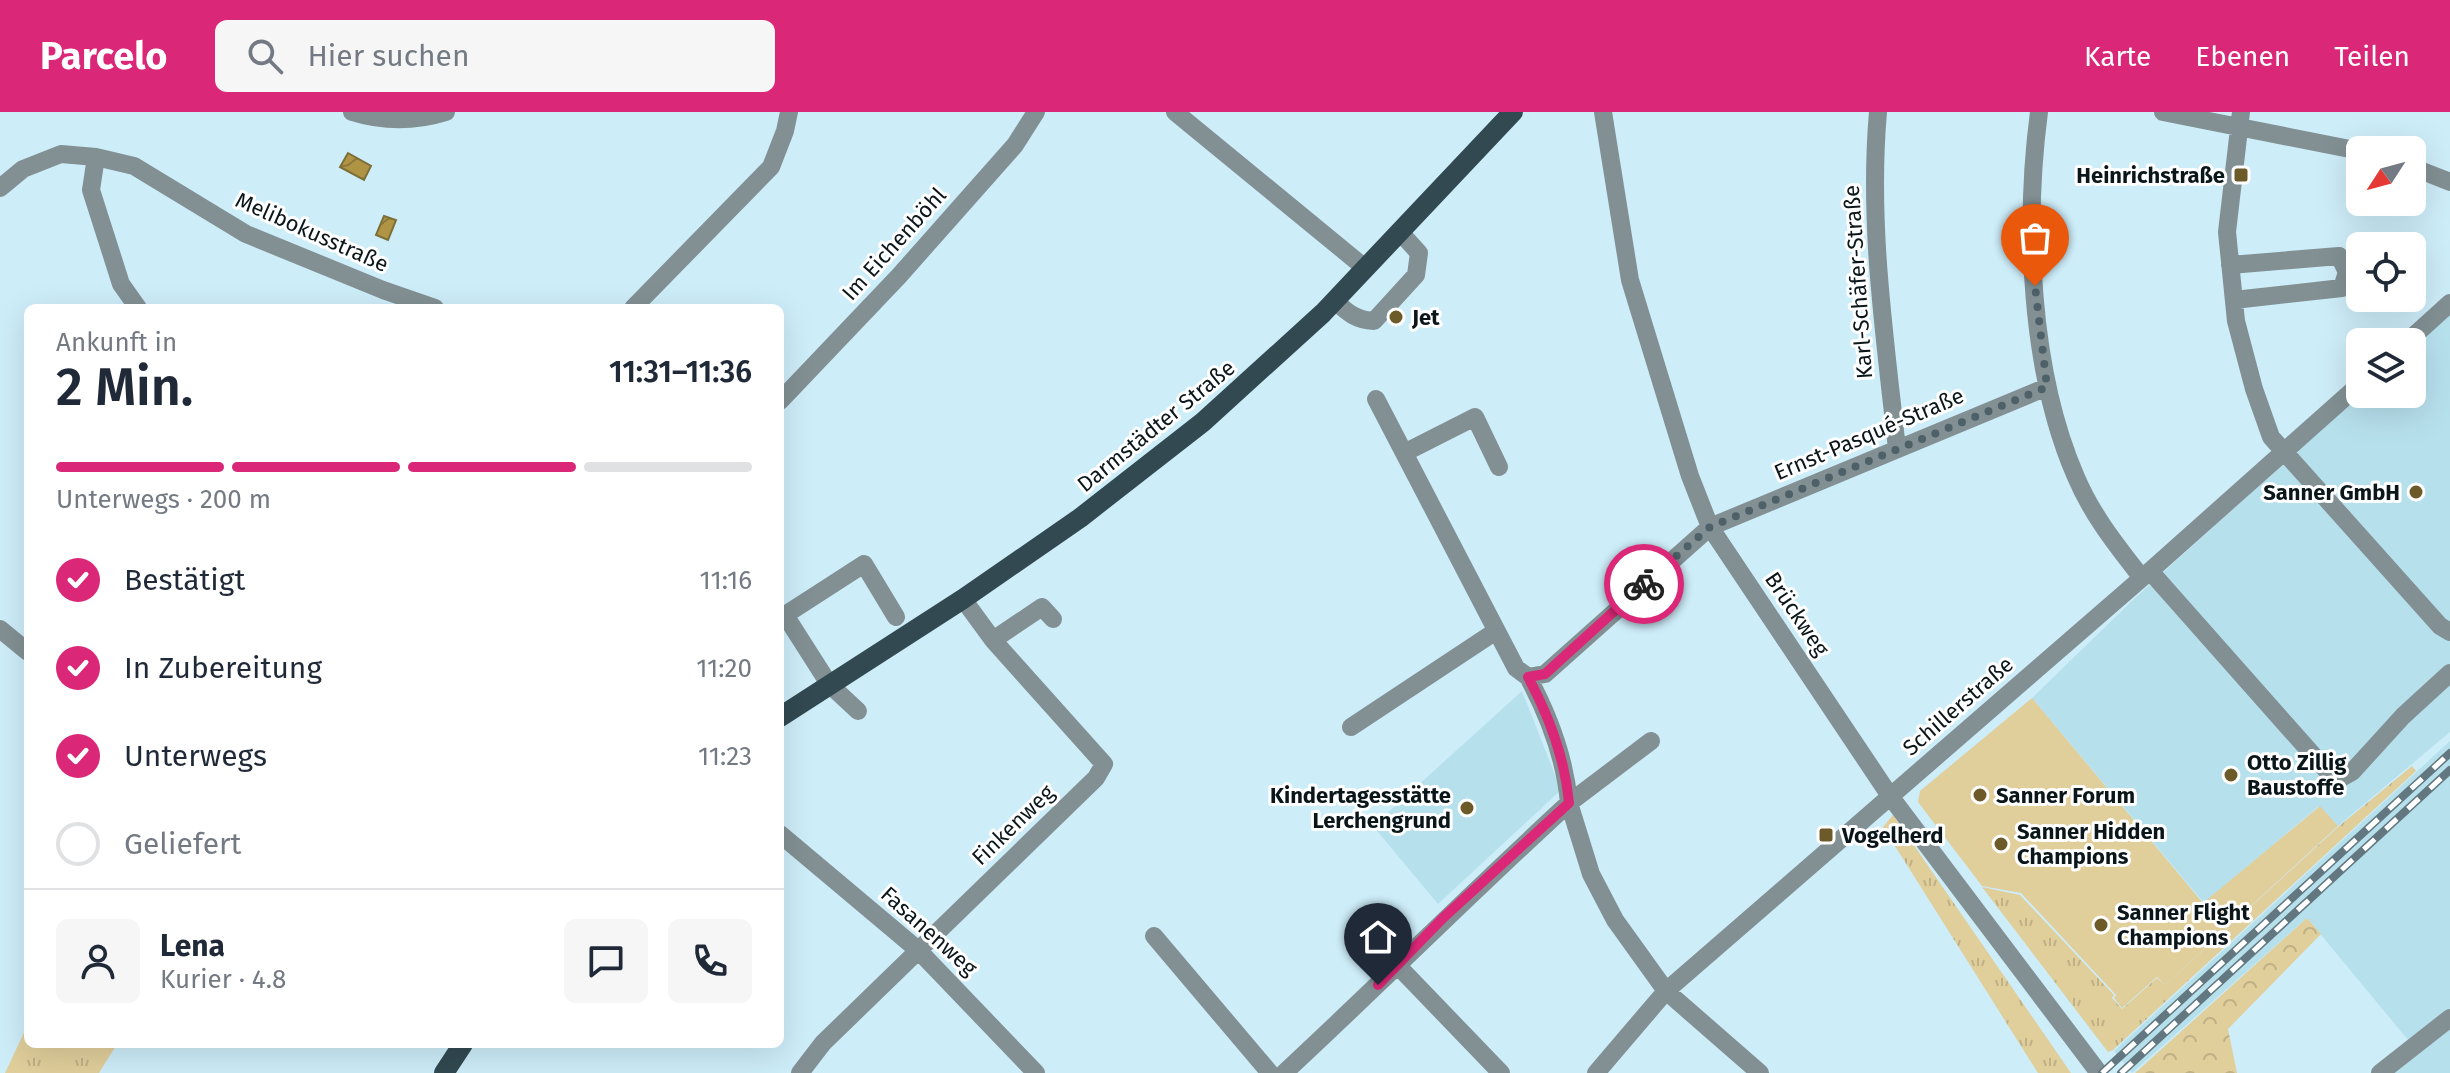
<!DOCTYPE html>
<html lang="de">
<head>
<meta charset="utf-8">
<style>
	:root { --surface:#fff; --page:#f6f6f7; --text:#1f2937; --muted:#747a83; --line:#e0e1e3; --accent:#db2777 }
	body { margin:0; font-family:"Fira Sans",sans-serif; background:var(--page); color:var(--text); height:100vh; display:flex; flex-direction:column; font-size:30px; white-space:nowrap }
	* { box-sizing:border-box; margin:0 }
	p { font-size:26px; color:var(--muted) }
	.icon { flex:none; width:44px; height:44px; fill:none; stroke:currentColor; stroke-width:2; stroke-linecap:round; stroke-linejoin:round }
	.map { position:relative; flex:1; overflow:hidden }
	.drawer { position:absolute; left:24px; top:192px; width:760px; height:744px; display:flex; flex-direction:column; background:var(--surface); border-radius:12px; box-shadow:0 8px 32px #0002 }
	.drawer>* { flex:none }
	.needle { width:52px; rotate:234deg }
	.tools { position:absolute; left:2346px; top:24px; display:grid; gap:16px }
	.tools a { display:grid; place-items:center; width:80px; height:80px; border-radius:12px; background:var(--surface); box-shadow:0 8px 32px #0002; font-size:40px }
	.pin { position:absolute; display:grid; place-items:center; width:68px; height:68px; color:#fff; margin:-82px -34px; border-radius:50% 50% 50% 0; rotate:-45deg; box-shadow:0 0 8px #0007 }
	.pin .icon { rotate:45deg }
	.courier { position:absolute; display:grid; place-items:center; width:80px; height:80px; margin:-40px; border:6px solid #db2777; border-radius:50%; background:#fff; color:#222; box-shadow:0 2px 10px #0007 }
	.headline em { font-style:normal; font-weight:600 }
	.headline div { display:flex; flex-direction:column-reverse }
	.headline { display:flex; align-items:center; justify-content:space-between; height:136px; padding:0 32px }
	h1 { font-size:52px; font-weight:600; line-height:60px }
	.bar { display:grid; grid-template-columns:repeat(4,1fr); gap:12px 8px; align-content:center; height:96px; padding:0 32px }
	.bar i { height:10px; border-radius:6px; background:var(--line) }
	.bar .selected { background:var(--accent) }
	.bar p { grid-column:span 4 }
	.line { display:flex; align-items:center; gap:20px; padding:0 32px; border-top:2px solid var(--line) }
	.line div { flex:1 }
	.round { display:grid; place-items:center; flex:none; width:84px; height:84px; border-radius:12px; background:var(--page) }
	ol { padding:0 32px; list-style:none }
	li { display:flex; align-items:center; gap:24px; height:88px }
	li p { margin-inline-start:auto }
	li .icon { padding:8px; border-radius:50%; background:var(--accent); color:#fff; stroke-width:4 }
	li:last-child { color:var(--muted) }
	li i { width:44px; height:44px; border:4px solid var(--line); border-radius:50% }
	header { display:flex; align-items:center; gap:48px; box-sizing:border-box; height:112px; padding:0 40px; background:var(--accent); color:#fff }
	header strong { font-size:38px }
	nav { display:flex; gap:44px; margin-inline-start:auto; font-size:28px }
	.search { width:560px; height:72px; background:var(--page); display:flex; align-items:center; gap:20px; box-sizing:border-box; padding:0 28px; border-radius:12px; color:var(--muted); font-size:30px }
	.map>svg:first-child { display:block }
</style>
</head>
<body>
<header>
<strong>Parcelo</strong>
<div class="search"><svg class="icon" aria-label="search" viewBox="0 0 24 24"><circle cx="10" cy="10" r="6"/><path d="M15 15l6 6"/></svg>Hier suchen</div>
<nav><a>Karte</a><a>Ebenen</a><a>Teilen</a></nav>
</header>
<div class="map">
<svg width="2450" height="961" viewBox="0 0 2450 961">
	<defs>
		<pattern id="grass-tufts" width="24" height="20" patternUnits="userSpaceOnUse" patternTransform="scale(2)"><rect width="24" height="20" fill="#e0ce9b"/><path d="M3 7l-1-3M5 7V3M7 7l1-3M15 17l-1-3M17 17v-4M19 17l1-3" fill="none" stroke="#bfb085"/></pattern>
		<pattern id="forest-crowns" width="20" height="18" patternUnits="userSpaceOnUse" patternTransform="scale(2)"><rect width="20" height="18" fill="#e0ce9b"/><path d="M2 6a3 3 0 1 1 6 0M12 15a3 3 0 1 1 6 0" fill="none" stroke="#bfb085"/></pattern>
		<pattern id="water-waves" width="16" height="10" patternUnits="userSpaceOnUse" patternTransform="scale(2)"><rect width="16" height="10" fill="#af9444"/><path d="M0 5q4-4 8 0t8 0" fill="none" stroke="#8d7838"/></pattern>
	</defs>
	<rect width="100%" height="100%" fill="#cdedf9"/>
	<path fill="#b7e0ed" d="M2450,201v419l-112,94 -19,-20 -115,97 -172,-205 103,-100 225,-204h52v-47z
		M1522,579l39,99 -123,114 -65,-78z
		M2450,629v332h-60l28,-21 -111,-134 -175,155 -18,-22z"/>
	<path fill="url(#grass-tufts)" d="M2412,654l4,5 -303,279 -5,2 -126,-165 38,8 94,100 -2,3 10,11 35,-31 8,7 173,-158z
		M1893,703l178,258h-33l-155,-246z
		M28,912v20h89l-18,29h-94z"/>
	<path fill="url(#forest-crowns)" d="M2307,806l14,16 -93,95 9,44h-102z"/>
	<path fill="#e0ce9b" d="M2032,586l171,205 117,-97 18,20 -173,159 -8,-8 -35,31 -8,-10 2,-3 -95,-102 -39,-7 -64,-84 2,-11z"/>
	<path fill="url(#water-waves)" stroke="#7e6e37" stroke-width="2" d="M348,41l23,13 -7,14 -24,-13z
		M384,104l12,4 -8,20 -12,-5z"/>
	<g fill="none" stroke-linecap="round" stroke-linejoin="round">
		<path stroke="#829094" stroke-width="18" d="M352,0c32,10 62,10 94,0
			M1175,0l190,156
			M1603,0l27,168 60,196 20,51 180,269 209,277
			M1878,0c-10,113 7,225 19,337
			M2039,0c-15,113 -9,260 37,365 16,38 41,69 66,101
			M2163,0l197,39
			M2241,0l-14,120 9,89 18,68 17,48 169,189 10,6
			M96,45l-5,33 30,94 17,24
			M2412,55l38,15
			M0,76l23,-19 38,-15 35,3 38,9 112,68 137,56 52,18
			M2230,153l109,-9 8,16 -5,16 -108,12
			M1335,189c13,12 21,19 39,20l42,-46 3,-22 -19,-21
			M633,196l138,-141 14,-36 4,-19
			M2407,230l43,-39
			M1376,287l140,269 12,9 17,-3 165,-147 337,-140
			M780,289l119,-125 116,-131 21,-33
			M1404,341l71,-36 24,50
			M2150,459l186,210 16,-9 51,-56 47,-43
			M0,517l28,23
			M993,528l49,-33 11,12
			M1528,565c21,39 37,82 41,126
			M858,599l-29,-27 -44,-69 79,-51 32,53
			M1351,615l145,-96
			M1569,691l82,-62
			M780,722l138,116 118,123
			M1154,824l116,137
			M1398,854l103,107
			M800,961l23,-30 273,-265 8,-14 -111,-124 -30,-41
			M1284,961c96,-89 189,-182 285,-270l22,71 24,46 51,71 94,82
			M1596,961l70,-82 484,-420 210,-187
			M2380,961l70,-55"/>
		<path stroke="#324951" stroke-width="20" d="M780,605l183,-118 117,-81 123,-96 120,-109 190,-201
			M444,961l19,-29"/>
		<g stroke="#62777f" stroke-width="8">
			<path id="rail" d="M2102,961l348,-320
				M2121,961l329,-303"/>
		</g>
		<use href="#rail" stroke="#fff" stroke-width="5" stroke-dasharray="15" stroke-linecap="butt"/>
	</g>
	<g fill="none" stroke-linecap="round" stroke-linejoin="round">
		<path stroke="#4e6168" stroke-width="8" stroke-dasharray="0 14.4" d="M1644,472l66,-57 337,-140 -12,-101"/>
		<path stroke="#db2777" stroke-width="10" d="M1378,873l65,-67 126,-115c-4,-44 -20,-87 -41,-126l17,-3 99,-90"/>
	</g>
	<g fill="#6c5b29" stroke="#fff" stroke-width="3">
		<rect x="2233" y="55" width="16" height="16" rx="4"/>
		<circle cx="1396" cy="205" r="8"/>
		<circle cx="2416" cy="380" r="8"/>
		<circle cx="2231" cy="663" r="8"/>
		<circle cx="1980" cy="683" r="8"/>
		<circle cx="1467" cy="696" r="8"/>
		<rect x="1818" y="715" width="16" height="16" rx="4"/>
		<circle cx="2001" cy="732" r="8"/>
		<circle cx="2101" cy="813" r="8"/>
	</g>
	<g text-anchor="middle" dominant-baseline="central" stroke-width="6" stroke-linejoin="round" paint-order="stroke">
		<g font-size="22" font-weight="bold" fill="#0a161a" stroke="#fff" text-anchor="start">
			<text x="2225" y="63" text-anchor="end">Heinrichstraße</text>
			<text x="1412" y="205">Jet</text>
			<text x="2400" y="380" text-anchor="end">Sanner GmbH</text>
			<text x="2247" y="650">Otto Zillig<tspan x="2247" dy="25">Baustoffe</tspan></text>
			<text x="1451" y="683" text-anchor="end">Kindertagesstätte<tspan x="1451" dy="25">Lerchengrund</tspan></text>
			<text x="1996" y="683">Sanner Forum</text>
			<text x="2017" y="719">Sanner Hidden<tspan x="2017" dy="25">Champions</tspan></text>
			<text x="1842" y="723">Vogelherd</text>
			<text x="2117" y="800">Sanner Flight<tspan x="2117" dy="25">Champions</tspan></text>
		</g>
		<g font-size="22" fill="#0a161a" stroke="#fff">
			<text transform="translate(312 120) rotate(24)">Melibokusstraße</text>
			<text transform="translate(894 132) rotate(-48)">Im Eichenböhl</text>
			<text transform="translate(1858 170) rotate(-94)">Karl-Schäfer-Straße</text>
			<text transform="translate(1156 314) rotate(-39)">Darmstädter Straße</text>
			<text transform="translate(1869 322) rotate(-23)">Ernst-Pasqué-Straße</text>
			<text transform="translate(1797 502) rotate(56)">Brückweg</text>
			<text transform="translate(1958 594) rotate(-41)">Schillerstraße</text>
			<text transform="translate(1013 713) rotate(-44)">Finkenweg</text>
			<text transform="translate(929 819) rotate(42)">Fasanenweg</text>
		</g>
	</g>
</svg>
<div class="tools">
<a><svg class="needle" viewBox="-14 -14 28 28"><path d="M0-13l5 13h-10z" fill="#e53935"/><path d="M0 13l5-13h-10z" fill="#747a83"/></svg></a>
<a><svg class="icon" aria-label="locate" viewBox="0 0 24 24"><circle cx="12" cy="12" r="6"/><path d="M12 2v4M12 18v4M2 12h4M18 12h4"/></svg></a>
<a><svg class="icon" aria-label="layers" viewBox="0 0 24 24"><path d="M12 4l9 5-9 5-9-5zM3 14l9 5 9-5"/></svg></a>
</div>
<div class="pin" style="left:2035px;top:174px;background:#ea580c"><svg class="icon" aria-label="bag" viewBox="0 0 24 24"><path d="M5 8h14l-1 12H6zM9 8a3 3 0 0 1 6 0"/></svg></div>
<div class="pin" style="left:1378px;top:873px;background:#1f2937"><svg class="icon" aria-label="home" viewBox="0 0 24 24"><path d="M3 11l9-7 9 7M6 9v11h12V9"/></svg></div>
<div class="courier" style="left:1644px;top:472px"><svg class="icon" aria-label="bike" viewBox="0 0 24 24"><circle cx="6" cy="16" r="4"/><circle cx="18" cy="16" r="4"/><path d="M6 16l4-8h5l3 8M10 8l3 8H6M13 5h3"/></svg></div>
<section class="drawer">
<div class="headline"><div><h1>2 Min.</h1><p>Ankunft in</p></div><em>11:31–11:36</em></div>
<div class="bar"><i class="selected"></i><i class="selected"></i><i class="selected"></i><i></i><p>Unterwegs · 200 m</p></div>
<ol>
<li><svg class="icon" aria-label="check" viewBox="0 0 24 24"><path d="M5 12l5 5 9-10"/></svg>Bestätigt<p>11:16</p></li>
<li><svg class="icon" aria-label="check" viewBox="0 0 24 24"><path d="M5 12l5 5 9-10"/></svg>In Zubereitung<p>11:20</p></li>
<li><svg class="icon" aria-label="check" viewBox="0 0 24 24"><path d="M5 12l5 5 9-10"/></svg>Unterwegs<p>11:23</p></li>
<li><i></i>Geliefert</li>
</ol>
<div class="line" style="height:144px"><a class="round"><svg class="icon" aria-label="person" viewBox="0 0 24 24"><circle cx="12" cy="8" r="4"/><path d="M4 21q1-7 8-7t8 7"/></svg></a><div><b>Lena</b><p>Kurier · 4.8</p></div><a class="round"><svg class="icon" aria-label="chat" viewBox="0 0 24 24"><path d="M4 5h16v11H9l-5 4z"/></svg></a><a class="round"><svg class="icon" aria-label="phone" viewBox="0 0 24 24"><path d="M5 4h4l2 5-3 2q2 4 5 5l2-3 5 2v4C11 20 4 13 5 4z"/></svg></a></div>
</section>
</div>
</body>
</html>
